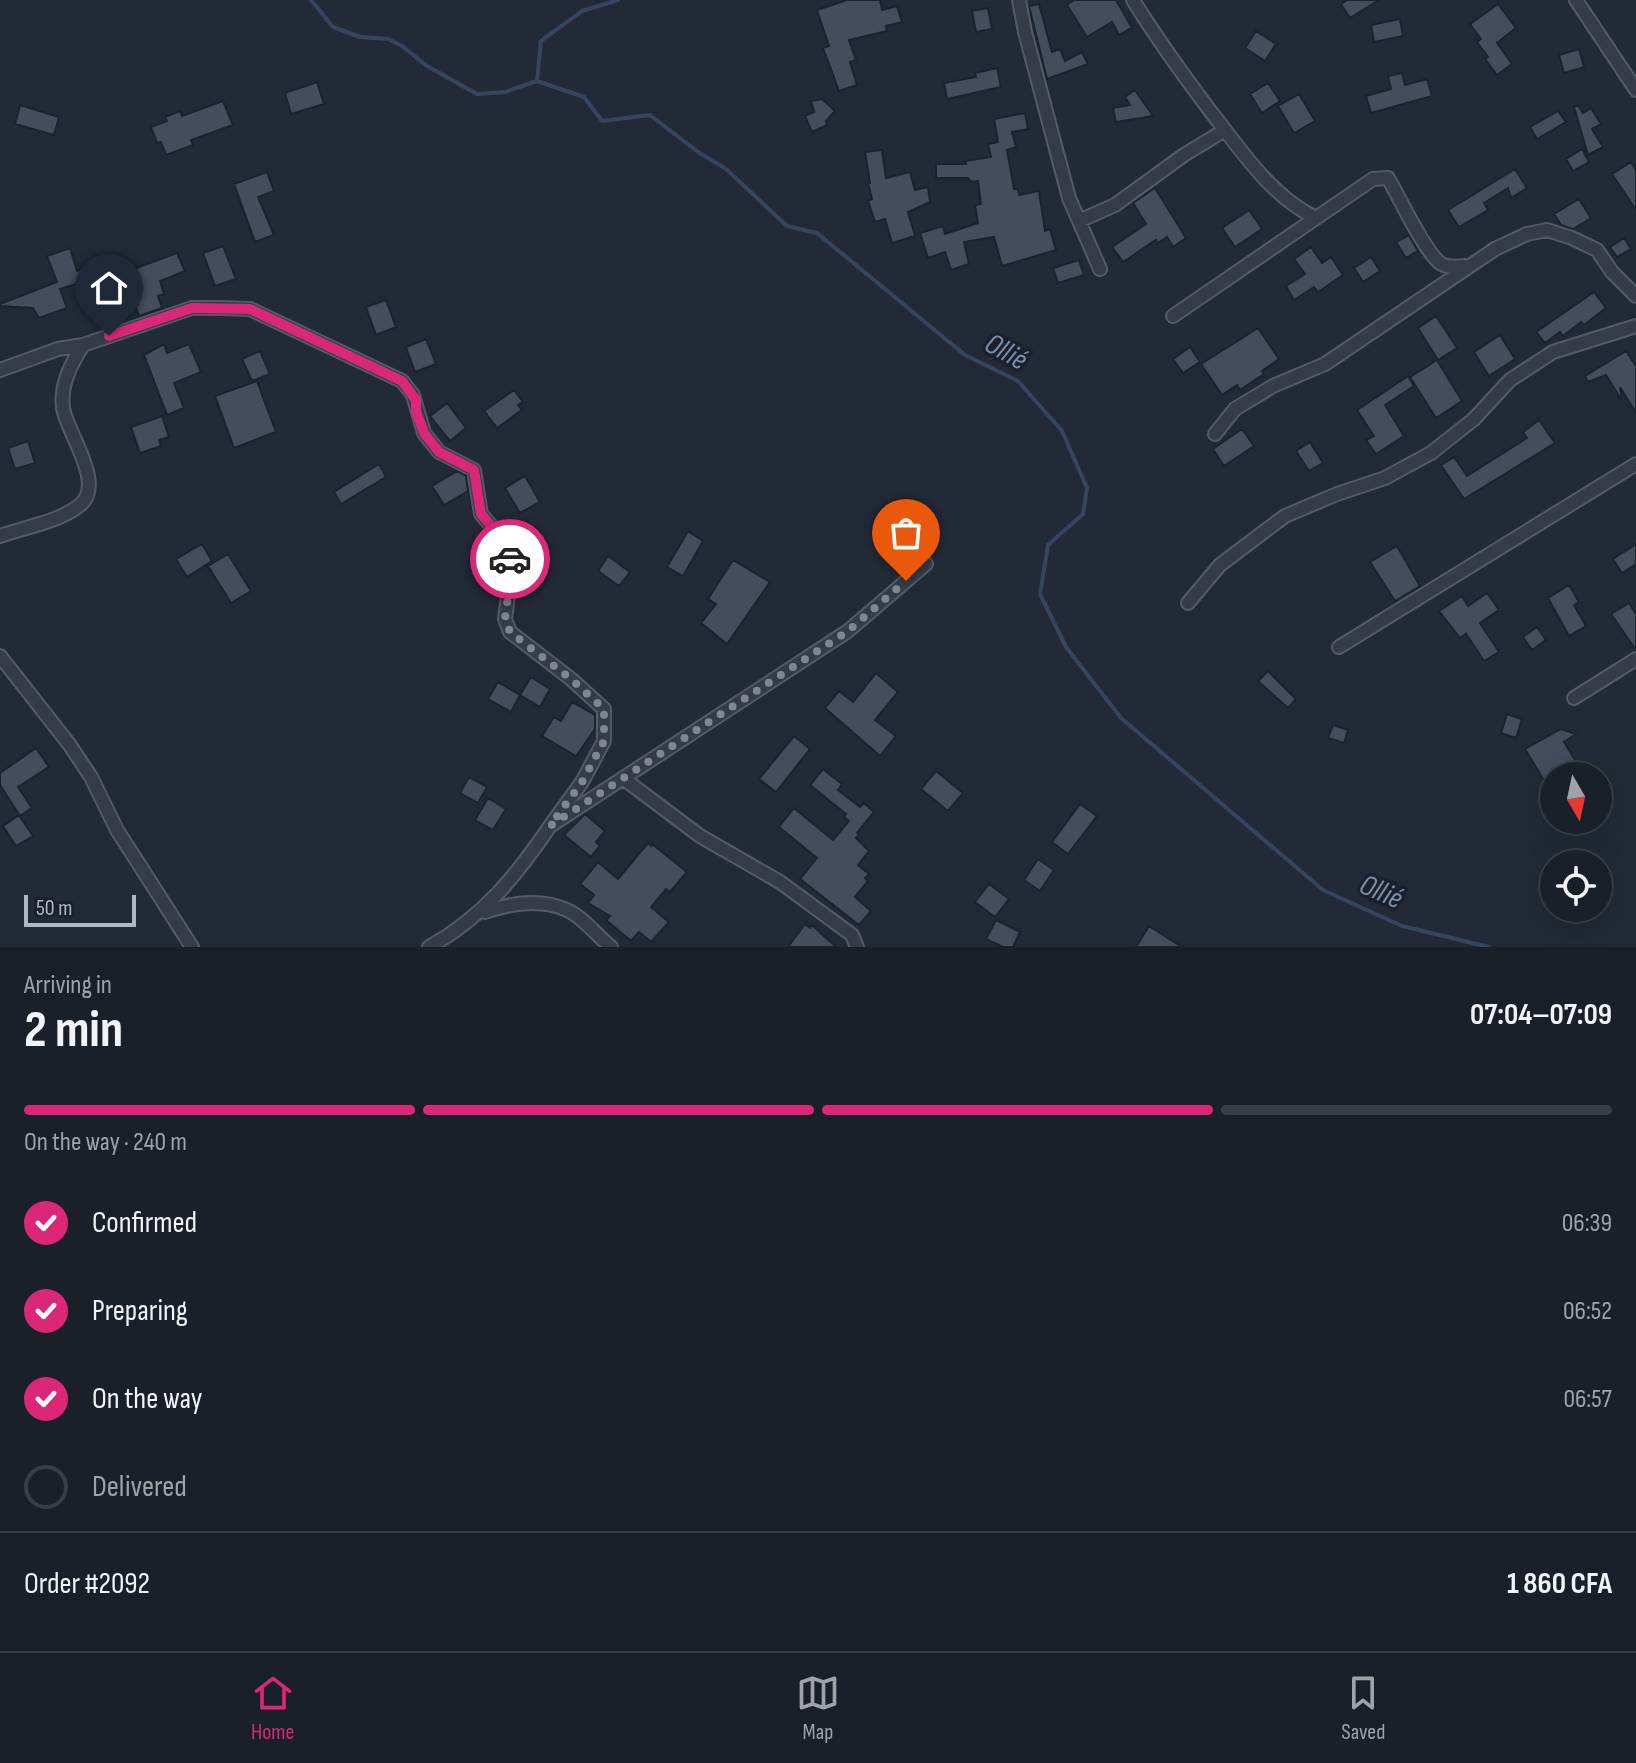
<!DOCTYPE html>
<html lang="en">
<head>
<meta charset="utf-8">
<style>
	:root { --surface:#1a2029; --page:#232831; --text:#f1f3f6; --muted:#9fa3a8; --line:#383e46; --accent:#db2777 }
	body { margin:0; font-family:"Sofia Sans Condensed",sans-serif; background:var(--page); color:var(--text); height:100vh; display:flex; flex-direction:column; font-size:30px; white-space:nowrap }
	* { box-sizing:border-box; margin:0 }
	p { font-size:26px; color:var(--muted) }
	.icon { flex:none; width:44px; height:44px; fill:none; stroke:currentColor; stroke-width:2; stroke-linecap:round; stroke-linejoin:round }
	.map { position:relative; height:947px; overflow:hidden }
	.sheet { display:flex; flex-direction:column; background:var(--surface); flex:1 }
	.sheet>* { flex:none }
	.needle { width:52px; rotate:171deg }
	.buttons { position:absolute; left:1540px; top:762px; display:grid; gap:16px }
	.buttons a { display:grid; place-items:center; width:72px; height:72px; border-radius:50%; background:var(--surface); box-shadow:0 8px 32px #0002,0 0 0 2px var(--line); font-size:40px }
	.scale { position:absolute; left:24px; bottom:20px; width:112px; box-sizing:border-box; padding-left:8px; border:4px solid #b0b7c4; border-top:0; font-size:22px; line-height:28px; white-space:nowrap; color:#b0b7c4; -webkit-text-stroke:6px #1b212c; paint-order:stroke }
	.pin { position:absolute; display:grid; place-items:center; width:68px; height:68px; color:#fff; margin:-82px -34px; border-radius:50% 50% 50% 0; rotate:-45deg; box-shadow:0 0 8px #0007 }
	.pin .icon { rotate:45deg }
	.courier { position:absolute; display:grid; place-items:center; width:80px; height:80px; margin:-40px; border:6px solid #db2777; border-radius:50%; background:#fff; color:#222; box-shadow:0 2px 10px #0007 }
	.headline em { font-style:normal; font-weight:700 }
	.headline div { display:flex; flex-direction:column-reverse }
	.headline { display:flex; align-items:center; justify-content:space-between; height:136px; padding:0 24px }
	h1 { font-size:52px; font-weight:700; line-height:60px }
	.bar { display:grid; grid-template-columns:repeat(4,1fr); gap:12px 8px; align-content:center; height:96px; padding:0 24px }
	.bar i { height:10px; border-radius:6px; background:var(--line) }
	.bar .selected { background:var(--accent) }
	.bar p { grid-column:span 4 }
	.line { display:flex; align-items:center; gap:20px; padding:0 24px; border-top:2px solid var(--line) }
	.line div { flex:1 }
	ol { padding:0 24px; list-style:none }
	li { display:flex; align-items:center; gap:24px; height:88px }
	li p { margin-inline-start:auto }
	li .icon { padding:8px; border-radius:50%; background:var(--accent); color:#fff; stroke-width:4 }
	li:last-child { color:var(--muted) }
	li i { width:44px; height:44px; border:4px solid var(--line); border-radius:50% }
	.tabs { display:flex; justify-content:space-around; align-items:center; height:112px; border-top:2px solid var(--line); background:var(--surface); font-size:22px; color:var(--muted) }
	.tabs a { display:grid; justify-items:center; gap:4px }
	.tabs .selected { color:var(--accent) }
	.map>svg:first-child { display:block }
</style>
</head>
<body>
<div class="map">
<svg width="1636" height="947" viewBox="0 0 1636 947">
	<rect width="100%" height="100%" fill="#222a37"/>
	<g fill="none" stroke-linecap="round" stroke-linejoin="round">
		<path stroke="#36455e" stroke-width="4" d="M311,0l22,27 27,10 28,2 14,7 25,20 50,28 28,-2 32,-11 47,16 18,24 48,-6 48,37 28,17 61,57 30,7 148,122 53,26 44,50 25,57 -4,26 -35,31 -8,49 26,53 55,71 202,172 79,36 87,21
			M537,81l4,-40 41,-30 36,-11"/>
	</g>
	<path fill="#434d5c" stroke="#1d232e" stroke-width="2" d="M847,0h33l2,10 15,-4 5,16 -16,4 1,5 -38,9 7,20 -6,2 7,23 -18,6 -16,-43 6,-2 -12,-36z
		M1074,0h42l16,28 -13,7 -7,-13 -25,15 -20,-32z
		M1347,0h32l-29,18 -9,-14z
		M1039,4l13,48 8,-3 5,12 17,-9 6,12 -41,15 -18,-73z
		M1498,4l18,24 -19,15 15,21 -15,11 -12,-16 3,-2 -11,-15 4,-3 -11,-15z
		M988,8l4,21 -16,3 -4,-21z
		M1400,19l3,17 -29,6 -3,-17z
		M1256,31l20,13 -11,17 -20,-13z
		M1579,49l5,18 -20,6 -5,-18z
		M997,68l4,19 -54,12 -3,-16 32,-6 -1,-4z
		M1402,73l3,12 22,-6 5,17 -61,17 -5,-17 25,-7 -3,-13z
		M317,82l7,22 -33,10 -6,-21z
		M1268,83l12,18 -18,12 -12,-19z
		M1135,90l18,26 -37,6 -3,-14 17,-3 -5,-8z
		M1299,94l16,27 -21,12 -16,-27z
		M822,99l13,12 -9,10 1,4 -15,7 -7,-16 9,-4 -3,-11z
		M223,101l10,24 -42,15 2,5 -27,10 -5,-13 -4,1 -6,-16 16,-6 -2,-4 15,-6 2,5z
		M20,105l39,12 -5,18 -39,-11z
		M1578,105l5,8 8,-5 10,16 -9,5 11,18 -15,8 -14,-48z
		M1558,111l8,11 -29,17 -7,-12z
		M1025,113l3,16 -16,3 4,15 -9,3 7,39h4l1,6 20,-4 6,40 5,-2 6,21 -54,16 -8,-29 -30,5 5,22 -18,6 -6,-18 -17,6 -8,-25 23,-7 2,8 33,-11 -3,-18 6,-1 -3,-23 -7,1 -3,-4h-32v-14h30l-1,-3 26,-4 -3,-13 10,-2 -4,-23z
		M1582,149l7,13 -16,9 -7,-12z
		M882,150l4,28 24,-6 5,18 13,-3 2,15 -22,10 7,24 -23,7 -7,-24 -10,3 -7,-21 4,-2 -4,-16h2l-5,-31z
		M1631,162l5,8v40l-24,-36z
		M1515,169l12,19 -16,10 -3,-10 -24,15 4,7 -29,17 -11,-17z
		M267,172l7,19 -16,6 16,38 -19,7 -21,-58z
		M1155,188l31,50 -13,9 -6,-10 -9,6 -2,-3 -33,22 -11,-15 34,-23 -13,-21z
		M1579,199l12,19 -18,11 -12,-4 -7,-11z
		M1249,210l13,19 -27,18 -13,-19z
		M1409,235l9,16 -12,7 -10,-16z
		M1624,238l7,11 -14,8 -7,-10z
		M223,246l13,33 -21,7 -12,-33z
		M1311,247l11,16 9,-6 12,18 -25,17 -4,-5 -20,13 -8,-14 19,-12 -11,-15z
		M70,248l7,23 36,-13 9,18 -33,13 -4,-1 -2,-6 -23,7 7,19 -28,10 -6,-10 -33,-2v-2l57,-22 -10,-26z
		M177,253l8,18 -25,10 4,13 -6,2 4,12 -23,8 -16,-43z
		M1371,257l9,14 -17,11 -9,-14z
		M1079,260l5,15 -26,8 -5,-15z
		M1594,292l12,16 -22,17 -3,-3 -18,14 -3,-4 -15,11 -9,-11z
		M386,300l10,27 -20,8 -10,-28z
		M1436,316l21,32 -19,12 -20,-32z
		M1258,328l21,31 -17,12 2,3 -24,16 -3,-5 -15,10 -21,-31z
		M1500,335l15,24 -26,17 -15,-24z
		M426,339l10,25 -21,8 -9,-25z
		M164,344l3,9 22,-9 12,28 -27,11 10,25 -17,7 -23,-60z
		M1190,347l10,15 -17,11 -10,-14z
		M260,351l10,23 -18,7 -10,-22z
		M1626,351l10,15v47l-16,-26 2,14 -16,-26 -18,7 -3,-6z
		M1437,360l25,41 -26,17 -26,-41z
		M1408,376l6,10 -29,19 19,31 -28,18 -10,-14 8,-4 -17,-26z
		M257,381l19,51 -42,16 -19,-52z
		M514,390l9,12 -5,3 4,5 -25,18 -13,-17z
		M447,403l19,25 -16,13 -20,-25z
		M162,416l7,21 -10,3 2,6 -21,7 -9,-26z
		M1539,420l16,23 -91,56 -23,-34 13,-8 13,19 60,-38 -4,-6z
		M1242,429l12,17 -30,20 -11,-17z
		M28,441l7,22 -20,6 -7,-21z
		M1310,442l13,21 -14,8 -13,-20z
		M379,464l7,13 -45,27 -7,-12z
		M457,471l9,5 2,15 -24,14 -12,-19z
		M525,476l15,26 -20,11 -15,-25z
		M688,531l15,10 -20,35 -16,-9z
		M202,544l10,17 -25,16 -11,-18z
		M1636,544v20l-14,9 -9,-14z
		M1397,546l23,40 -25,15 -25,-39z
		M228,554l23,37 -20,12 -23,-37z
		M608,556l22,16 -11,14 -21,-15z
		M733,560l37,22 -43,62 -26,-21 15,-19 -8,-5z
		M1569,585l10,17 -5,3 12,21 -17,10 -21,-38z
		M1487,593l12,17 -19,13 19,29 -15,9 -18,-27 -6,4 -21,-27 23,-15 6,10z
		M1629,603l7,11v36l-25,-36z
		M1537,627l9,13 -14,10 -9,-13z
		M1268,671l28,28 -8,9 -30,-27z
		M876,673l22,19 -23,28 21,16 -16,20 -55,-48 14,-17 14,11z
		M531,677l19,12 -10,18 -20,-12z
		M498,682l22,13 -9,17 -23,-13z
		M572,702l23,13v14l-19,27 -34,-20 12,-19 7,4z
		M1507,714l15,5 -6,19 -15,-5z
		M1333,725l15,5 -4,13 -16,-5z
		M1561,729l15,5 -12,8 21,34h-31v21l-29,-48z
		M794,736l16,13 -34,43 -17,-13z
		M36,748l13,19 -31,20 14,21 -12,8 -20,-31v-12z
		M823,769l19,15 -4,6 22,17 4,-4 10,9 -17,21 2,1 -3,4 13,13 -11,14 11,9 -4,4 3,3 -13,16 16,14 -12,14 -59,-46 17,-21 -38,-31 15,-19 39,32 16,-19 -5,-4 2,-3 -36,-29z
		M936,771l27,22 -15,18 -27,-22z
		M469,777l18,10 -9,16 -18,-10z
		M488,798l18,11 -13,21 -18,-10z
		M1080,804l17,12 -29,38 -16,-12z
		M585,814l20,17 -9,11 4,4 -9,11 -27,-22z
		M19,815l14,21 -17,10 -13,-20z
		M648,843l3,3 1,-2 35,28 -17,20 -4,-3 -15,18 18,15 -18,20 -12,-10 -8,9 -25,-21 4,-4 -22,-13 6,-8 -14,-11 18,-22 20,17z
		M1038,859l16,11 -14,21 -16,-11z
		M989,884l20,15 -14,18 -20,-15z
		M996,920l24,12 -7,15h-10l-17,-8z
		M805,924l5,4 2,-3 24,22h-48z
		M1149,926l33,21h-46z"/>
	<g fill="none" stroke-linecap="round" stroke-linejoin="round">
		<g stroke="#535a65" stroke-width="16">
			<path id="minor" d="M1019,0l6,32 44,166 31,71
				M1133,0c24,39 51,76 78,112 30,38 59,83 103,105
				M1576,0l60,90
				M1079,221l36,-16 69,-50 41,-25
				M1173,316l200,-137 15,-1c11,19 37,74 52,85 7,5 17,4 25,3
				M0,370l58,-21 25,-4 109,-37h28l30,1 152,72 11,14 11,38 15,19 35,18 7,44 27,31 3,28 -6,46 5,13 61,47 33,30v32l-22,41 -32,44
				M1215,434l20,-25 38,-23 52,-22 170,-115 32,-15 20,-4 25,8 25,12 15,22 24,24
				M0,536c25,-9 59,-14 80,-31 26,-21 -13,-72 -17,-97 -3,-23 8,-44 20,-63
				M1188,603l32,-38 65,-49 52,-22 48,-16 46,-25 43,-34 36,-39 43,-28 83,-26
				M1339,647l297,-183
				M0,656l69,88 22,33 26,53 75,117
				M1574,698l62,-39
				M624,779l76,57 80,46 72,53 5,12
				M485,912c26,-9 55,-14 82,-2 16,7 30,26 44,37
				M429,947c53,-29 88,-72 121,-121l298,-195 78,-67"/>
		</g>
		<use href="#minor" stroke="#353c48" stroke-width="12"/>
	</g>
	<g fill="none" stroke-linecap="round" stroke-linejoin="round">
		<path stroke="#7e8693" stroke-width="8" stroke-dasharray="0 14.4" d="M510,559l1,14 -6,46 5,13 61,47 33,30v32l-22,41 -32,44 298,-195 58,-50"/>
		<path stroke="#db2777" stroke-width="10" d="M109,336l83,-28 58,1 152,72 14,19v11l8,22 15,19 35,18 7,44 27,31 2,14"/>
	</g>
	<g text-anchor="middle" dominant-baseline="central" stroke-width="7" stroke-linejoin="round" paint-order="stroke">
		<g font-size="30" font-style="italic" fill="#798dab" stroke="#1b212c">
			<text transform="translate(1006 352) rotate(30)">Ollié</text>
			<text transform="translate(1381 892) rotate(24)">Ollié</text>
		</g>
	</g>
</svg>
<div class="buttons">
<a><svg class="needle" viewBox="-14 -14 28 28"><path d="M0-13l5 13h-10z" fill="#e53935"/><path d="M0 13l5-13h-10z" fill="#9fa3a8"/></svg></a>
<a><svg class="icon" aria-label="locate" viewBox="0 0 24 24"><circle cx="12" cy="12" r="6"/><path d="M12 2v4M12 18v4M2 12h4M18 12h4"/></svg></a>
</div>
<div class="scale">50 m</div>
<div class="pin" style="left:906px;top:581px;background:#ea580c"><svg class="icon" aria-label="bag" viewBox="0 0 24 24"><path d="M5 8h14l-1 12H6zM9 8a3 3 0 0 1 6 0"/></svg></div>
<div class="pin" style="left:109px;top:336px;background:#1f2937"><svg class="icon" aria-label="home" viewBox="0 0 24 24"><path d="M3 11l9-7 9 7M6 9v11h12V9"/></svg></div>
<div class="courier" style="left:510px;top:559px"><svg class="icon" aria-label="car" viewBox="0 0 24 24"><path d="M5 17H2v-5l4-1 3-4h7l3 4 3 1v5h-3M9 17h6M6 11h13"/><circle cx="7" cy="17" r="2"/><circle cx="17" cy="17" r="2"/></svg></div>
</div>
<section class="sheet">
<div class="headline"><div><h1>2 min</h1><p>Arriving in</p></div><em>07:04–07:09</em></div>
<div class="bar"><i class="selected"></i><i class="selected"></i><i class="selected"></i><i></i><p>On the way · 240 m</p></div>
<ol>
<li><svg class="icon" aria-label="check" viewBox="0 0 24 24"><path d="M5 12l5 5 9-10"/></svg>Confirmed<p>06:39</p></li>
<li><svg class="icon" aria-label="check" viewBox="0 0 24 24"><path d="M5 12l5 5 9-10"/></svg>Preparing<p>06:52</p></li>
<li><svg class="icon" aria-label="check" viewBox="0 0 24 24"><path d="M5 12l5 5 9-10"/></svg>On the way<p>06:57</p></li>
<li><i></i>Delivered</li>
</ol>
<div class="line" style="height:104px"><div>Order #2092</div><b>1 860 CFA</b></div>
</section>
<nav class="tabs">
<a class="selected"><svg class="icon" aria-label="home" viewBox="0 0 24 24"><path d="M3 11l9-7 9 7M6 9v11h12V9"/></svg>Home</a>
<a><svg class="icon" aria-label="map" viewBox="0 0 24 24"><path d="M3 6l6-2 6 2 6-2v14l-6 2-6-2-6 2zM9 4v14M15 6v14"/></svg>Map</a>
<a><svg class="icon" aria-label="saved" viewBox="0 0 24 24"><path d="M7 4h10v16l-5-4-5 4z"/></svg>Saved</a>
</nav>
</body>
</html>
